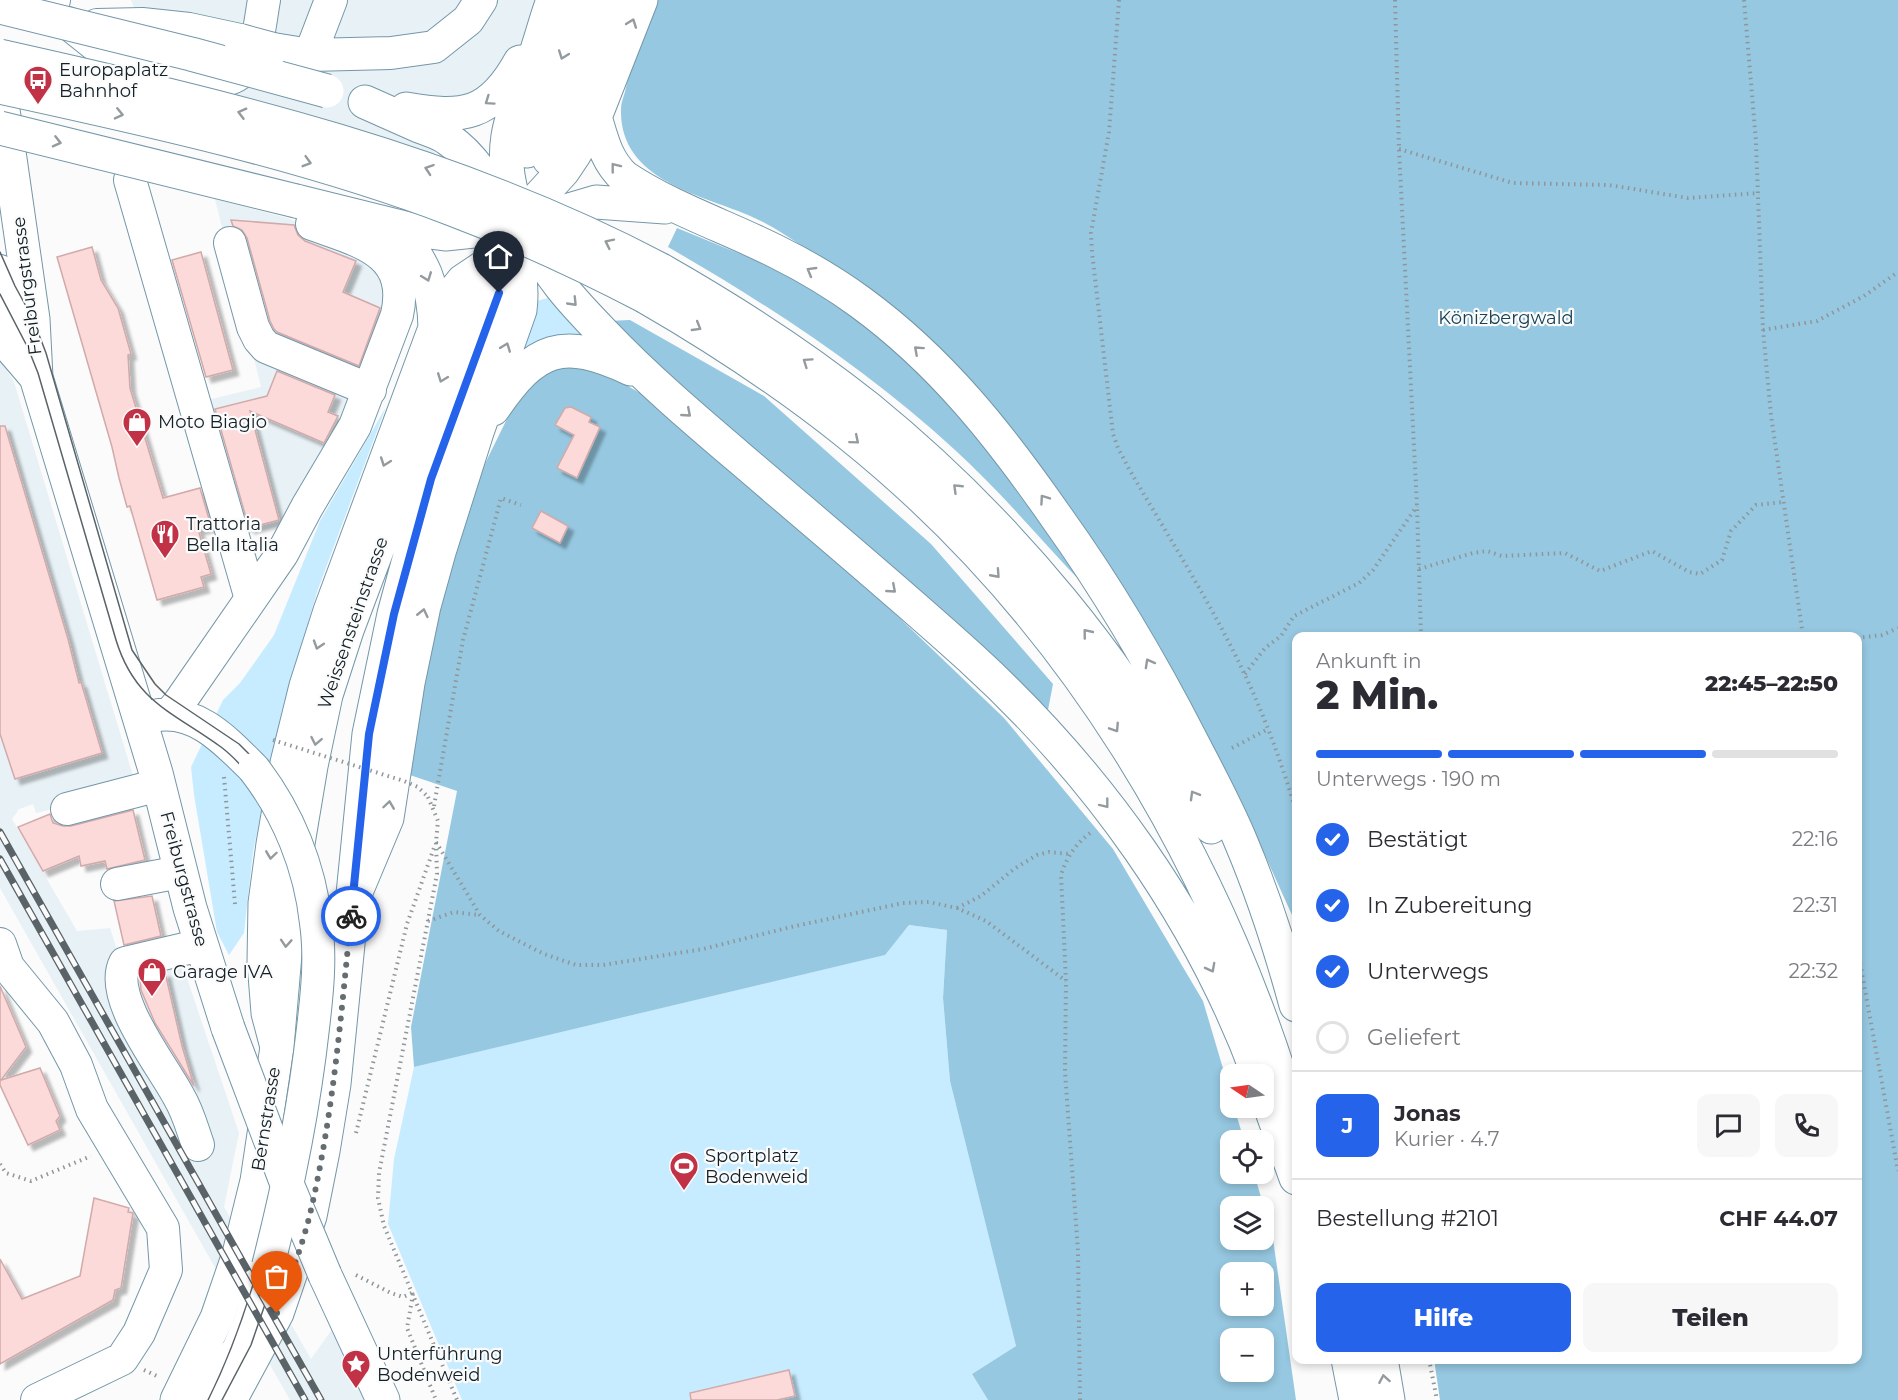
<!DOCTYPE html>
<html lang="de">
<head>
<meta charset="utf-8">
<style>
	:root { --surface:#fff; --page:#f7f7f7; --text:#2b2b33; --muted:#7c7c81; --line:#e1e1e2; --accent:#2563eb }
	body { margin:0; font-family:Montserrat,sans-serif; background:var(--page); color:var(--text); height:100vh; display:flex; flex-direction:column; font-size:22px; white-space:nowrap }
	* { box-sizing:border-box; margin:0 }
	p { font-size:20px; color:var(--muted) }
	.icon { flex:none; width:33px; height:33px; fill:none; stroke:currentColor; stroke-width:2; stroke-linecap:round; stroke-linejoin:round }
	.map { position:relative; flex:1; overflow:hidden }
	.drawer { position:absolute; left:1292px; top:632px; width:570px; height:732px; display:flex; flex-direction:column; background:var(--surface); border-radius:12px; box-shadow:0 3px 9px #0003 }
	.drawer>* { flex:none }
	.needle { width:39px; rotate:283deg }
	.controls { position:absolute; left:1220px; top:1064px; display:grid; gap:12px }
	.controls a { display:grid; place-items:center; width:54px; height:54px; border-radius:12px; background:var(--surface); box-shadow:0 3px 9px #0003; font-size:30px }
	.pin { position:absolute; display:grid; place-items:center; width:51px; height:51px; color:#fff; margin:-62px -26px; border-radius:50% 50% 50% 0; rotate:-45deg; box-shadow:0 0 6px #0007 }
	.pin .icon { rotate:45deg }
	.courier { position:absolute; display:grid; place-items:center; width:60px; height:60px; margin:-30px; border:4px solid #2563eb; border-radius:50%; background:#fff; color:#222; box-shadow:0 2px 8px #0007 }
	.summary em { font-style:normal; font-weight:800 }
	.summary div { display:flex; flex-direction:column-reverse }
	.summary { display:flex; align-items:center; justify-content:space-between; height:102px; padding:0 24px }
	h1 { font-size:39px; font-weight:800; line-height:45px }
	.bar { display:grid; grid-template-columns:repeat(4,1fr); gap:9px 6px; align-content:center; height:72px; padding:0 24px }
	.bar i { height:8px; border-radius:4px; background:var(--line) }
	.bar .active { background:var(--accent) }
	.bar p { grid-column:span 4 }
	.line { display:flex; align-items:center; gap:15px; padding:0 24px; border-top:2px solid var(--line) }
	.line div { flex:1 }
	.round { display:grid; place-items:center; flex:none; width:63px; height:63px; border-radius:12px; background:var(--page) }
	ol { padding:0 24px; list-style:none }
	li { display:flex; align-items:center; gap:18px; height:66px }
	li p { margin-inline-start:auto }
	li .icon { padding:6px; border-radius:50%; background:var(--accent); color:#fff; stroke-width:4 }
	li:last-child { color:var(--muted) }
	li i { width:33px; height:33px; border:3px solid var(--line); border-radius:50% }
	.primary-button { display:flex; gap:12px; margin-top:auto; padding:12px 24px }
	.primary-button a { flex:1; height:69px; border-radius:12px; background:var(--accent); color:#fff; font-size:24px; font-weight:800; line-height:69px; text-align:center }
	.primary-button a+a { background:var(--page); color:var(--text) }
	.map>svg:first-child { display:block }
</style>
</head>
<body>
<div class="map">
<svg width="1898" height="1400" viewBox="0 0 1898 1400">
	<defs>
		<filter id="shadow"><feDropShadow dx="5.5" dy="5.5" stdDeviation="1.5" flood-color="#0004"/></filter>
	</defs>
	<rect width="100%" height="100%" fill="#fbfbfb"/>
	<path fill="#e8f1f6" d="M131,0h415l-41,79 -73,77 -301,-76 10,-56z
		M215,199l72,19 82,34 22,38 -41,130 -62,103 -50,14 -35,-136 58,-14z
		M0,359l14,23 123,407 -101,24 -3,-9 -16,6 1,1 -6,8 65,112 33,-3 10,31 47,7h16l56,167 -15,74 87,152 22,-31 35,72h-78l-290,-512z"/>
	<path fill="#c8ecff" d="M551,297l42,37 -75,28 15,-60z
		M386,407l-68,182 -36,121 -29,142 -9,81 -15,22 -12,-23 -23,-137 -3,-28 32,-67 17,-17 34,-48 46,-114z
		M909,925l38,5 -4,68 7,83 66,265 -44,28 16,26h-526l-74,-176 6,-65 20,-92 470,-112z"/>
	<path fill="#96c8e1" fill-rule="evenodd" d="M655,0h1243v1400h-458l-6,-41h423v-723h-561v288l-55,-122 -36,-72 -46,-85 -34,-56 -70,-104 -42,-52 -206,-183c-19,-14 -38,-26 -59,-35 -51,-21 -129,-36 -127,-106 0,-7 4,-15 5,-22 8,-30 19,-58 29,-87z
		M677,228l78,32 59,29 71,48 106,106 93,142c-43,-45 -83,-93 -129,-135 -86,-79 -186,-145 -287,-203z
		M630,320l134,76 167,148 122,140 -5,26 -439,-389z
		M585,361l72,42 206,180 141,135 109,131 90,152 27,91v15h4l10,33h-14v33h24l19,66 23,161h-308l-16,-26 44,-28 -66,-265 -7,-83 4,-68 -38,-5 -24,30 -471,112 -3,-40 46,-236 -50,-17 25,-138 42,-150 55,-112zM1230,1206h33v33h-33zM1230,1272h33v33h-33zM1230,1338h33v33h-33z"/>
	<path fill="#fcdada" stroke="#d1aaaa" stroke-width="1.5" filter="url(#shadow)" d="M231,220l63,5 4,10 7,6 51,20 -13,31 37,16 -21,58 -82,-34 -3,-3 -4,-8 -23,-83 -5,-8 -9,-4z
		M92,247l9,33 17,28 13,46 -3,1 2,33 33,110 37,-10 11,38 -13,3 13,45 -10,3 3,10 -47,13 -27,-94 -3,1 -8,-29 -7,-31 -55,-190z
		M201,252l32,118 -27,7 -34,-117z
		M277,371l58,24 -7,17 10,4 -14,27 -74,-32 29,109 -30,8 -34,-119 52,-13z
		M571,407l20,10 -2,5 11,5 -23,51 -20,-10 17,-33 -19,-10 10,-17z
		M0,426h5l63,213 11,44 2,-1 21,71 -87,26 -15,-45z
		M541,511l27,15 -8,17 -28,-15z
		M133,810l12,50 -38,9 -2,-8 -24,5 -2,-10 -36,15 -25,-44 32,-13 3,9 10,3h8z
		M152,896l9,40 -37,9 -10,-44z
		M165,972l17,74 12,40 -39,-63 -14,-33 -1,-12z
		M0,986l26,61 -25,33 39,-12 20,48 -4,5 4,9 -32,15 -28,-60z
		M94,1198l35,10 -1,4 5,1 -12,75 -6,2 -2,10 -113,64v-105l22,40 58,-23z
		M789,1370l6,26 -18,4h-86l-1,-7z"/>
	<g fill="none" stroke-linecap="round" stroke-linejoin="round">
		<g stroke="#7497a8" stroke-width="34">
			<path id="minor" d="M50,11l4,-11
				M68,23l40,32 108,26c42,-1 42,-49 48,-81
				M97,25l45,-1 47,5 51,11
				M273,49l37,6 81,-2 43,-6 34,-27 13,-20
				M310,55l21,-55
				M130,180l121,419
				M230,243l23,84 6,12 7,8 104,43
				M0,271l22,51
				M170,714l9,-11 103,-149 25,-47 48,-81 42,-111c14,-64 -39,-74 -85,-91
				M153,716c42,-9 73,25 101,53
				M67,809l92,-24
				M117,884l63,-12
				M0,944l8,23 45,55 23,43 16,44 71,119 3,42 -27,63 -17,26 -85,41
				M198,1145c-6,-17 -10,-33 -19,-48 -16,-31 -72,-100 -54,-134l76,-18
				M199,1400l39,-50 10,-23 20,-61"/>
		</g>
		<g stroke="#7497a8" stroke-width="35">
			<path id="major" d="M0,89l33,230 3,58 120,396 34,135 38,120
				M527,151l56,-151
				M549,159l61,-159
				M0,309l28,-25
				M0,335l36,42
				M325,1275l58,125
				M177,1400l40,-82 22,-64 18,-73 20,-134 14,-162 20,-119 15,-71 21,-65 130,-346
				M230,1400l47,-87 33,-97 13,-65 11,-67 35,-350 25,-120 37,-135 68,-186"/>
		</g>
		<g stroke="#7497a8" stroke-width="35">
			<path id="highway" d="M553,0c-7,19 -12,39 -19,59 -19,53 -38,80 -21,139 3,11 9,21 13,32 22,45 43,68 78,104 43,45 90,85 137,125 77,66 155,131 230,199 125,114 228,257 287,416
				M406,109c57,10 84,7 114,-47
				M595,117c7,23 11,43 29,60 48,32 104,50 155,76 28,14 55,30 81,49 81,59 140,134 197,216 51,71 95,146 135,224 17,33 35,66 49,100 22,52 40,108 55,163
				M296,201l117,29 32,4 29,-3 31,-11 25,-13 33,-36 12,-18 20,-36 46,-117
				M661,270c72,41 142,86 207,138 140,114 260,258 343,419
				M646,297c71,41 139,86 203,137 221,177 370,424 447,694
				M435,328l11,-26 17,-21 106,-71 27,-8 69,5
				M493,409c43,-63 69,-72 138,-40
				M353,899l34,-81 21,-135 16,-77 15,-54 38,-120 43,-122c7,-56 -24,-138 -72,-171 -8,-6 -19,-9 -29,-13 -18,-8 -36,-16 -54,-24
				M277,1047l-9,-34 -4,-51 1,-59 8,-59 14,-81 19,-77 24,-75 105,-283c-1,-46 -12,-64 -38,-101
				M1270,1106l26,72
				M1348,1359l8,41
				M1381,1359l7,41"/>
		</g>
		<path stroke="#8f9699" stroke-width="4" stroke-dasharray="1.5 4.5" stroke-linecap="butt" d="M1119,0l-10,132 -18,101 1,19 21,182 5,14 11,21c39,67 82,134 115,204 21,44 38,91 52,138
			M1395,0l4,149 18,357 4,130
			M1744,0l12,142 7,188 8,85 32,221
			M1399,149l114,34 96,2 79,13 71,-5
			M1763,330l54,-9 47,-25 34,-24
			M1419,569l54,-16 14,-2 15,5 63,-3 35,18 52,-20 37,21 11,2 22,-14 9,-29 25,-26 27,-3
			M1857,638l25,-3 16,-7
			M1245,674l20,-26 16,-12 13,-20 65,-33 14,-13 44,-64
			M1232,748l36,-19
			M224,777l11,127
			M428,797l10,24 -2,21 1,32 -58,299 -1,25 6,28 73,174
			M434,806l29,-166 38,-142 20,7
			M436,842l44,73 19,16 45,23 32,11h27l100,-16 88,-22 112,-24 26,-1 28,6 29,13 80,60
			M957,908l24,-12 33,-27 23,-14 12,-3 21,2
			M428,921l26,-9 25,3
			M1857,946l41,225
			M356,1133l51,-209 28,-79
			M0,1164l6,9 25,8 60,-25
			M356,1275l35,18 12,4 9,-4
			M413,1294l-6,34 29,72
			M1429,1359l8,41
			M144,1370l15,7
			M1080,1400l-2,-149 -13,-179 1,-91 -5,-106c6,-19 16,-33 32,-44"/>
		<use href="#minor" stroke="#fff" stroke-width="32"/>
		<use href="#major" stroke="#fff" stroke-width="33"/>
		<use href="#highway" stroke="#fff" stroke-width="33"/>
		<path stroke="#596368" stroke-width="1.5" d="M0,252l15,34 18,33 13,34 86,297 23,34 11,11 73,49 20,20 15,18 23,43 11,28 9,35 6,36 3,36 -3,50 -12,106 -7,39 -32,129 -21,61 -29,55
			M0,294l28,54 10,25 78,267c19,62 57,72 105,107 16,12 28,27 40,43 16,21 27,48 34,74 30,102 10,207 -13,308 -18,79 -38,156 -74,228"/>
		<g stroke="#596368" stroke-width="7">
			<path id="rail" d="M0,832l321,568
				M0,859l305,541"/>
		</g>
		<use href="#rail" stroke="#fbfbfb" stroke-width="4.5" stroke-dasharray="14" stroke-linecap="butt"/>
		<g stroke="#7497a8" stroke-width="34" stroke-linecap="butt">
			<path id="minor-bridge" d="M240,40l33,9
				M254,769c34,44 56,98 62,154 5,35 1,71 -3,105 -9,81 -25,160 -45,238"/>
		</g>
		<g stroke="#7497a8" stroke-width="35" stroke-linecap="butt">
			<path id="major-bridge" d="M228,1028l57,151 40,96"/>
		</g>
		<g stroke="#7497a8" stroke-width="35" stroke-linecap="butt">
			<path id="highway-bridge" d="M0,7l191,47 136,37
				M0,56c227,51 454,104 661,214
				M0,87c152,33 306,67 452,122 66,25 131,55 194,88
				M0,128l296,73"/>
		</g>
		<path stroke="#8f9699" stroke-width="4" stroke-dasharray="1.5 4.5" stroke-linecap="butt" d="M273,740l131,41 14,6 10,10"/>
		<use href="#minor-bridge" stroke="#fff" stroke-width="32"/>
		<use href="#major-bridge" stroke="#fff" stroke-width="33"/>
		<use href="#highway-bridge" stroke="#fff" stroke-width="33"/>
	</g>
	<defs><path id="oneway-chevron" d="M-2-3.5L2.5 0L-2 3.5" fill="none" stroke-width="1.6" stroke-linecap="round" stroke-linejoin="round" transform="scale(1.5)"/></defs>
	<g stroke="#949b9e">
		<use href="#oneway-chevron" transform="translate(632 23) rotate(-70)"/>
		<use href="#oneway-chevron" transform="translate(563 55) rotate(110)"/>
		<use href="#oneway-chevron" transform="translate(489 101) rotate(145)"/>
		<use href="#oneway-chevron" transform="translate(242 113) rotate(-165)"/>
		<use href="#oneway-chevron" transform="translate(119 114) rotate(13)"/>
		<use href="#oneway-chevron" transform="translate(57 142) rotate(14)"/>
		<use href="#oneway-chevron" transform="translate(307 162) rotate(16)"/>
		<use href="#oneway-chevron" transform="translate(615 167) rotate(-128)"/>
		<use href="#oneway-chevron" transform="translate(429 169) rotate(-161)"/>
		<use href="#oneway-chevron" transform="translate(609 243) rotate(-154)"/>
		<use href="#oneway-chevron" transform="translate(811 271) rotate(-150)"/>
		<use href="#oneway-chevron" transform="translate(427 277) rotate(69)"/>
		<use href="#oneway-chevron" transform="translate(573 302) rotate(46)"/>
		<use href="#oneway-chevron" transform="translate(697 327) rotate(31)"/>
		<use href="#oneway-chevron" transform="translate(506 347) rotate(-69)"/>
		<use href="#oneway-chevron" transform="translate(918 350) rotate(-138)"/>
		<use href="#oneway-chevron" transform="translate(807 362) rotate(-145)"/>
		<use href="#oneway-chevron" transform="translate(442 378) rotate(111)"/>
		<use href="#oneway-chevron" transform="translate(687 413) rotate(41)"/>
		<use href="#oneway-chevron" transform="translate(855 440) rotate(40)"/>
		<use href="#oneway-chevron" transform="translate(385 462) rotate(110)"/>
		<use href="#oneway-chevron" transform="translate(957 488) rotate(-136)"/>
		<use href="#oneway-chevron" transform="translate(1044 499) rotate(-125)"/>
		<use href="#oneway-chevron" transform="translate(996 574) rotate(48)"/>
		<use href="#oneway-chevron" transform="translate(892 589) rotate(41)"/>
		<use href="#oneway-chevron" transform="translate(423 613) rotate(-77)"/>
		<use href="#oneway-chevron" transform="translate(1087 633) rotate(-129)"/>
		<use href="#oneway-chevron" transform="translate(318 645) rotate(108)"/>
		<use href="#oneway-chevron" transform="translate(1149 663) rotate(-119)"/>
		<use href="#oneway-chevron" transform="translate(1115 728) rotate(57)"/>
		<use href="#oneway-chevron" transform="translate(316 741) rotate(101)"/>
		<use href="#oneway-chevron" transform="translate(1194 795) rotate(-120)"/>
		<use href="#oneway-chevron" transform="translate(1105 804) rotate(52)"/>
		<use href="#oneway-chevron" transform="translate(389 805) rotate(-82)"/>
		<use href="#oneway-chevron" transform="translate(271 855) rotate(98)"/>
		<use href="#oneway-chevron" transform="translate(286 943) rotate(94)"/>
		<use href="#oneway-chevron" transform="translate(1211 968) rotate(62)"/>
		<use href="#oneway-chevron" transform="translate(1384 1379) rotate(-100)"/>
	</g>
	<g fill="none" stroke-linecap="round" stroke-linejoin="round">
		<path stroke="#646d71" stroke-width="6" stroke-dasharray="0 10.8" d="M277,1313c12,-33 25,-66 33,-99 23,-98 31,-198 41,-298"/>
		<path stroke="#2563eb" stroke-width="8" d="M351,916l18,-182 25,-120 37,-135 68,-186"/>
	</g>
	<defs>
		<g id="bus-pin" transform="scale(1.5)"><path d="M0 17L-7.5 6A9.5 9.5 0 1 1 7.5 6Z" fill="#c23246" stroke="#fbfbfb"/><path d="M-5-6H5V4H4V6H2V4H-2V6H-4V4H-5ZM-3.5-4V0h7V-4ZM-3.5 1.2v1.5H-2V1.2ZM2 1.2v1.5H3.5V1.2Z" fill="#fff"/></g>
		<g id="shop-pin" transform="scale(1.5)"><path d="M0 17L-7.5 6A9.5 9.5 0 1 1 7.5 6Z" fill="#c23246" stroke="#fbfbfb"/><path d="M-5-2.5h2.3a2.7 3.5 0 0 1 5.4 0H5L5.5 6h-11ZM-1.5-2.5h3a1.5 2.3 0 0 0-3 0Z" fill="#fff"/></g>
		<g id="restaurant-pin" transform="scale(1.5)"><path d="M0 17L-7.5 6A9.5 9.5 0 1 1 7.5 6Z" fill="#c23246" stroke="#fbfbfb"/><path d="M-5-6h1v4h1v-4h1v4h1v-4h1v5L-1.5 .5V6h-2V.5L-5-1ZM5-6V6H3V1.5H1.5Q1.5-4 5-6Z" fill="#fff"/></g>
		<g id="stadium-pin" transform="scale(1.5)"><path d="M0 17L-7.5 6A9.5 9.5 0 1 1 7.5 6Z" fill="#c23246" stroke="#fbfbfb"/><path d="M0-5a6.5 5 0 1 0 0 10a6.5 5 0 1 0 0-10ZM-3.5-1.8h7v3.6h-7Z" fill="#fff"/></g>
		<g id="sight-pin" transform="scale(1.5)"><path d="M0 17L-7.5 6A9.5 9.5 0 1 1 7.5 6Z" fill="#c23246" stroke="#fbfbfb"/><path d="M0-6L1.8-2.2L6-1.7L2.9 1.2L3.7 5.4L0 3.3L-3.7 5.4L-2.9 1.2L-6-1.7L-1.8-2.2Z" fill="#fff"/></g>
	</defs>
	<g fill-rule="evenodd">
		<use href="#bus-pin" x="38" y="80"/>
		<use href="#shop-pin" x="137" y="422"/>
		<use href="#restaurant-pin" x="165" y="534"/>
		<use href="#shop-pin" x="152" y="972"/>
		<use href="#stadium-pin" x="684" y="1166"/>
		<use href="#sight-pin" x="356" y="1364"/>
	</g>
	<g text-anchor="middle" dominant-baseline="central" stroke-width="4.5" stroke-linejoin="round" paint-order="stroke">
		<g font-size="18" fill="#122027" stroke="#fbfbfb" text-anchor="start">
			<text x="59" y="70">Europaplatz<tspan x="59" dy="21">Bahnhof</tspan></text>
			<text x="158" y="422">Moto Biagio</text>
			<text x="186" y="524">Trattoria<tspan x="186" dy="21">Bella Italia</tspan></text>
			<text x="173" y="972">Garage IVA</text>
			<text x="705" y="1156">Sportplatz<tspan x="705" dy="21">Bodenweid</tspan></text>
			<text x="377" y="1354">Unterführung<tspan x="377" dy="21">Bodenweid</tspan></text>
		</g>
		<g font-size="18" fill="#122027" stroke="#fbfbfb">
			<text transform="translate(27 286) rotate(-97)">Freiburgstrasse</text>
			<text transform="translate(353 623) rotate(-71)">Weissensteinstrasse</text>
			<text transform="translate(184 879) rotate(75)">Freiburgstrasse</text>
			<text transform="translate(266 1119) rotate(-81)">Bernstrasse</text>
		</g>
		<g font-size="18" fill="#194255" stroke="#fbfbfb">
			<text x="1506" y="318">Könizbergwald</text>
		</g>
	</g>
</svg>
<div class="controls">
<a><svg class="needle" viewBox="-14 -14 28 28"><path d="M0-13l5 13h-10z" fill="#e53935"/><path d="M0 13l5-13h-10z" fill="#7c7c81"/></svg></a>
<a><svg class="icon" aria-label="locate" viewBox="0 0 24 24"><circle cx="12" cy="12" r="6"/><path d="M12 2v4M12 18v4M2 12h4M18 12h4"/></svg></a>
<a><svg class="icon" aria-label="layers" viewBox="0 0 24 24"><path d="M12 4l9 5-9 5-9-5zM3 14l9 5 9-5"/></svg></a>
<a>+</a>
<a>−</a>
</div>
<div class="pin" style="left:277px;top:1313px;background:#ea580c"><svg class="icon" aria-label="bag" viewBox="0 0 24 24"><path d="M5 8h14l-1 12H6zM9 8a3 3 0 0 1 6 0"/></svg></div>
<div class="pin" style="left:499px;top:293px;background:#1f2937"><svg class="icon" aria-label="home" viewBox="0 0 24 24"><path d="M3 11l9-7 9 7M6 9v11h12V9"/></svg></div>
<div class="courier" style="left:351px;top:916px"><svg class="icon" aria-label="bike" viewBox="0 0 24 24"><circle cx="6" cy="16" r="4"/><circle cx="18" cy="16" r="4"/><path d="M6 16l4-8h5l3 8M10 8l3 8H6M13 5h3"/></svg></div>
<section class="drawer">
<div class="summary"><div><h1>2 Min.</h1><p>Ankunft in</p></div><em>22:45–22:50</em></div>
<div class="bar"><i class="active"></i><i class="active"></i><i class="active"></i><i></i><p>Unterwegs · 190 m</p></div>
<ol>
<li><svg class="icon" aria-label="check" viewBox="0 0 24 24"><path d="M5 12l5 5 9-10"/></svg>Bestätigt<p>22:16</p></li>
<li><svg class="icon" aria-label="check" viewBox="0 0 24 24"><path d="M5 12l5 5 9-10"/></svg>In Zubereitung<p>22:31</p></li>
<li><svg class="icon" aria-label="check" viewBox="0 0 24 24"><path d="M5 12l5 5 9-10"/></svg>Unterwegs<p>22:32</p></li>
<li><i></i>Geliefert</li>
</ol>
<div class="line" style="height:108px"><b class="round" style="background:var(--accent);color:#fff">J</b><div><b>Jonas</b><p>Kurier · 4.7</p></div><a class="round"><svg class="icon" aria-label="chat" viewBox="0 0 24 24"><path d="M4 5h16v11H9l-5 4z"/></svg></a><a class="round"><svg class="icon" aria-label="phone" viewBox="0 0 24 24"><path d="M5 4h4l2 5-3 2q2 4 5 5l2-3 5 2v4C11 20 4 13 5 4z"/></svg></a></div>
<div class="line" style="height:78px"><div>Bestellung #2101</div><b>CHF 44.07</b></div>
<div class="primary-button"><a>Hilfe</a><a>Teilen</a></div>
</section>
</div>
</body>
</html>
